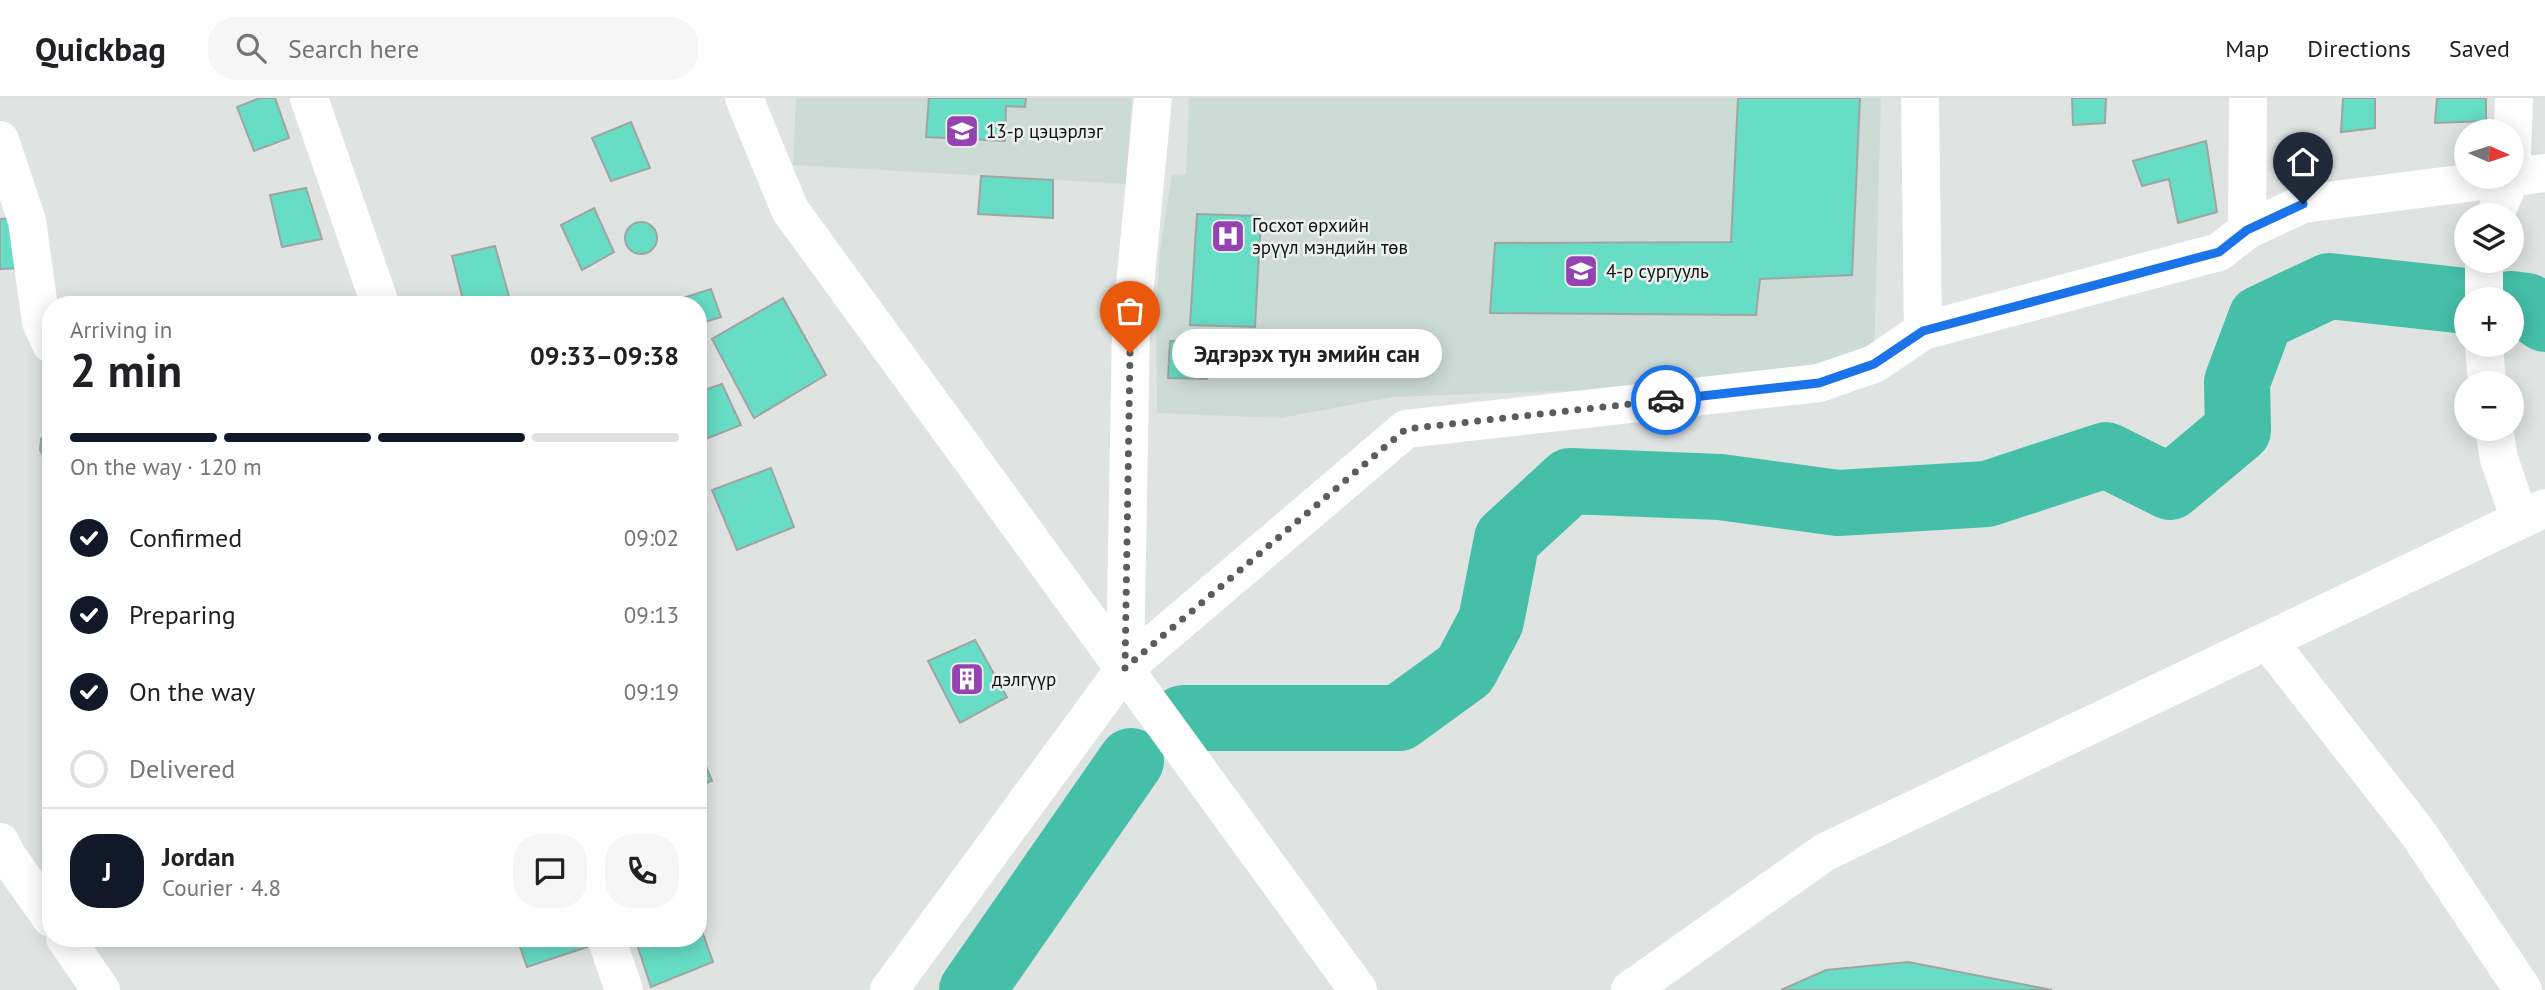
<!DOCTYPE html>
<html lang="en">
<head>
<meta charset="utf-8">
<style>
	:root { --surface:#fff; --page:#f6f6f6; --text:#202124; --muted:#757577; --line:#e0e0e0; --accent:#111827 }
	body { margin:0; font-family:"PT Sans",sans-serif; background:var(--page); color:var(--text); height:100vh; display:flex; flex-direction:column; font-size:26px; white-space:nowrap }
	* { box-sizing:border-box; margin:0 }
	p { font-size:23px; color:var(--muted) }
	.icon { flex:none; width:38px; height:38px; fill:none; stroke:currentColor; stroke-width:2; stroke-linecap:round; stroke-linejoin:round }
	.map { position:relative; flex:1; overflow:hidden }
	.details { position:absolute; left:42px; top:198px; width:665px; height:651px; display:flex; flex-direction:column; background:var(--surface); border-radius:28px; box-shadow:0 4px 18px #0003 }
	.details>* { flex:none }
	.needle { width:46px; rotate:93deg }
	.controls { position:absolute; left:2454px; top:21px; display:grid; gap:14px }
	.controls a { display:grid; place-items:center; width:70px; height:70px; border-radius:50%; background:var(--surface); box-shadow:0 4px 18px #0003; font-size:35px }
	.pin { position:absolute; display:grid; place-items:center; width:60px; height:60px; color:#fff; margin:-72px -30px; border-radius:50% 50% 50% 0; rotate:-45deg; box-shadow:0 0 7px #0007 }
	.pin .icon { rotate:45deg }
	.courier { position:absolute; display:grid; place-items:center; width:70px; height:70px; margin:-35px; border:5px solid #1a73e8; border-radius:50%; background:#fff; color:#222; box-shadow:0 2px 9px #0007 }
	.bubble { position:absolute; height:49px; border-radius:24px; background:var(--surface); box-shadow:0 4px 18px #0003; font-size:23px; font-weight:600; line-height:49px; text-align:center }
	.head em { font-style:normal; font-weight:600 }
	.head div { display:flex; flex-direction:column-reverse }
	.head { display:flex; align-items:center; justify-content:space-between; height:119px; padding:0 28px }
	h1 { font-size:46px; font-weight:600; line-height:52px }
	.bar { display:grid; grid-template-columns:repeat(4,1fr); gap:10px 7px; align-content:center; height:84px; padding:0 28px }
	.bar i { height:9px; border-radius:5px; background:var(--line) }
	.bar .selected { background:var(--accent) }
	.bar p { grid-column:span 4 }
	.line { display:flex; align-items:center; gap:18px; padding:0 28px; border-top:2px solid var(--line) }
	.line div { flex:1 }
	.round { display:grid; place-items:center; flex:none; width:74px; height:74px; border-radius:28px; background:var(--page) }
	ol { padding:0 28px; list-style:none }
	li { display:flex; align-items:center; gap:21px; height:77px }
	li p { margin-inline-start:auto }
	li .icon { padding:7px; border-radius:50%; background:var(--accent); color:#fff; stroke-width:4 }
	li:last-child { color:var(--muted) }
	li i { width:38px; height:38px; border:4px solid var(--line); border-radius:50% }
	header { display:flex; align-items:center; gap:42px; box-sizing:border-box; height:98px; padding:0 35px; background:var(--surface); border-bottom:2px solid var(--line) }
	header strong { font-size:33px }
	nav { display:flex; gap:38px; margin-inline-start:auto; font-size:24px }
	.search { width:490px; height:63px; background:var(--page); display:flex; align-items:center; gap:18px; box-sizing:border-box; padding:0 24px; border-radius:28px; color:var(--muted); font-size:26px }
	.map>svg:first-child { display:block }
</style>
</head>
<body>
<header>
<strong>Quickbag</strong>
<div class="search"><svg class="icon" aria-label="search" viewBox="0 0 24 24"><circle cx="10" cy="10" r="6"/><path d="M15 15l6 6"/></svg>Search here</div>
<nav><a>Map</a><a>Directions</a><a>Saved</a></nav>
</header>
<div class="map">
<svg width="2545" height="892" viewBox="0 0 2545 892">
	<rect width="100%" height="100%" fill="#dfe4e2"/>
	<path fill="#cddbd7" d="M796,0h336l-6,86 -333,-19z
		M1189,0h692l-7,266 -254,25 -228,8 -111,21 -124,-5 -1,-94 4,-70 12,-74 14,-1z"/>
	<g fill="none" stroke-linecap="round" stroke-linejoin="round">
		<path stroke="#45bfa8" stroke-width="66" d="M2511,206l16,2 18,13
			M1183,620h216l66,-48 26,-49 16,-82 63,-58 150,6 118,16 149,-9 119,-39 64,32 68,-57 -1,-48 24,-64 68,-32 137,15
			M972,892l159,-229"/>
	</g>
	<path fill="#67ddc5" stroke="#a0a5a3" stroke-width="2" d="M260,0h15l14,40 -35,13 -17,-44z
		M929,0h97l-1,9 -19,-1 -1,35 -79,-4z
		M1738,0h122l-8,177 -92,4 -4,36 -266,-2 5,-70 236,-1z
		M2072,0h34l-1,25 -32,2z
		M2343,0h32v30l-34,4z
		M2437,0h49v23l-51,2z
		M631,24l19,46 -39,13 -19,-43z
		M2206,43l11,71 -39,11 -9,-44 -27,7 -9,-25z
		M981,78l72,4v38l-75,-4z
		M306,90l16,51 -40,8 -12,-52z
		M594,110l20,44 -32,18 -21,-45z
		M1197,116l64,2 -6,111 -65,-2z
		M14,120l4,50 -18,1v-50z
		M625 140a16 16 0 1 1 32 0a16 16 0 1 1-32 0Z
		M495,148l15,54 -16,4h-30l-12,-48z
		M711,191l10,28 -23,7v-20h-34z
		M783,200l43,77 -72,43 -42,-79z
		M1170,243l39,1 -2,37 -39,-1z
		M722,286l19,41 -43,17v-50z
		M49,333h2v30l-6,-2 -5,-9 1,-11z
		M771,370l23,59 -57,23 -25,-60z
		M975,542l32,57 -47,26 -32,-62z
		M698,649l14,34 -14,5z
		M698,822l15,42 -62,25 -16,-49h63z
		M517,840h67l3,9 -60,20z
		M1908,864l144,28h-271l45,-20z"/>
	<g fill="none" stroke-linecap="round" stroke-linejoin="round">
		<path stroke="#fff" stroke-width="38" d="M309,0l71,206
			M1920,0l3,233
			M0,42l27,81 14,101 10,22
			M2495,117l16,-38 3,-79
			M2247,132l1,-132
			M2484,163v38
			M2484,247l3,38
			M2494,331l5,30 21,61
			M2268,543l150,192 105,157
			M1125,570l6,-341 22,-229
			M0,744l8,15 43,61
			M65,840l36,52
			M606,840l18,52
			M889,892l236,-322 281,-239 413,-46 55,-19 49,-33 296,-79 28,-22 56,-26 242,-31
			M1630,892l195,-138 720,-344"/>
		<path stroke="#fff" stroke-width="38" d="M744,0l46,112 568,780"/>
	</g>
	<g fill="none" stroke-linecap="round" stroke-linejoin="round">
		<path stroke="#5a5d5c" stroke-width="7" stroke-dasharray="0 12.6" d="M1130,255l-5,315 281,-239 260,-29"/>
		<path stroke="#1a73e8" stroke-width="9" d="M1666,302l153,-17 55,-19 49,-33 296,-79 28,-22 56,-26"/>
	</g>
	<defs>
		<g id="school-square" transform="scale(1.75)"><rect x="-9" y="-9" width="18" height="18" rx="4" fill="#9543b2" stroke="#ecf1f0"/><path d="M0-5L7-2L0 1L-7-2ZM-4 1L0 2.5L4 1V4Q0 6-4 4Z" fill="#fff"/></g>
		<g id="hospital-square" transform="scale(1.75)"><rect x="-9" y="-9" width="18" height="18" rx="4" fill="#9543b2" stroke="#ecf1f0"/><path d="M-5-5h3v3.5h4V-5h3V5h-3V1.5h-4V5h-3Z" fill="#fff"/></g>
		<g id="building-square" transform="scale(1.75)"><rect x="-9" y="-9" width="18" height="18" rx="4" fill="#9543b2" stroke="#ecf1f0"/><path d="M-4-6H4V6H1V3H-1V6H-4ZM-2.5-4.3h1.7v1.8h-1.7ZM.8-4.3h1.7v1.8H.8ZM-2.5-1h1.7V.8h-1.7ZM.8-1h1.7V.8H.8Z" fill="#fff"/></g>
	</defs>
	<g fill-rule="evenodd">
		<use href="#school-square" x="962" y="33"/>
		<use href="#hospital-square" x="1228" y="138"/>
		<use href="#school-square" x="1581" y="173"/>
		<use href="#building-square" x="967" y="581"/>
	</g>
	<g text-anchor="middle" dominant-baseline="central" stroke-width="5" stroke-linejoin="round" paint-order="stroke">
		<g font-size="19" fill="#121414" stroke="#ecf1f0" text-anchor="start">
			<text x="986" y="33">13-р цэцэрлэг</text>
			<text x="1252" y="127">Госхот өрхийн<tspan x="1252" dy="22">эрүүл мэндийн төв</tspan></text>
			<text x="1606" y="173">4-р сургууль</text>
			<text x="992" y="581">дэлгүүр</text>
		</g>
	</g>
</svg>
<div class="controls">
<a><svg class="needle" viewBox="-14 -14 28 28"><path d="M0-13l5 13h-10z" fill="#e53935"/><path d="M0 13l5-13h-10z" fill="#757577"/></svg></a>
<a><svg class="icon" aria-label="layers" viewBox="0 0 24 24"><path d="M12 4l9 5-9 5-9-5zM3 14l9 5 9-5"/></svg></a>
<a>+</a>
<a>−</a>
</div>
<div class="pin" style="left:1130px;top:255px;background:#ea580c"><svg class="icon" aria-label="bag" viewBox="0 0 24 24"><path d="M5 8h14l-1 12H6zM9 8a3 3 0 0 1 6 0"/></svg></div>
<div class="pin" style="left:2303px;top:106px;background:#1f2937"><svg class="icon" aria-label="home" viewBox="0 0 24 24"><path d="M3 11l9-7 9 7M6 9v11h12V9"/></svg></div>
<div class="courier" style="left:1666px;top:302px"><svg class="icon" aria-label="car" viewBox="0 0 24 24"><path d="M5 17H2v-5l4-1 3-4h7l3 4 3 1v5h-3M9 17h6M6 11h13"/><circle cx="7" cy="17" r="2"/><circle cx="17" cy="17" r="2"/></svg></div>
<div class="bubble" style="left:1172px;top:231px;width:270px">Эдгэрэх тун эмийн сан</div>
<section class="details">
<div class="head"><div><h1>2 min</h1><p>Arriving in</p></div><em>09:33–09:38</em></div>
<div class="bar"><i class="selected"></i><i class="selected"></i><i class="selected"></i><i></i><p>On the way · 120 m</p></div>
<ol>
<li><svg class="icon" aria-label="check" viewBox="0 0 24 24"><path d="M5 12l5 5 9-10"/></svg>Confirmed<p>09:02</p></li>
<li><svg class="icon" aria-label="check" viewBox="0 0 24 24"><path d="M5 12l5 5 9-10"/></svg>Preparing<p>09:13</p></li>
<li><svg class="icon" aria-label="check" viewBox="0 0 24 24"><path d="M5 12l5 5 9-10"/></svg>On the way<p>09:19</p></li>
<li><i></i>Delivered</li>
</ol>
<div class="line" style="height:126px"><b class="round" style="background:var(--accent);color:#fff">J</b><div><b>Jordan</b><p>Courier · 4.8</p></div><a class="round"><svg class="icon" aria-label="chat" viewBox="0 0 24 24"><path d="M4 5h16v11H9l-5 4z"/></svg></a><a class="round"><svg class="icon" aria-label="phone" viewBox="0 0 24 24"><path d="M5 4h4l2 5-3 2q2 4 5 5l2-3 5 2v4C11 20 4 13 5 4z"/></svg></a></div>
</section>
</div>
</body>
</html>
